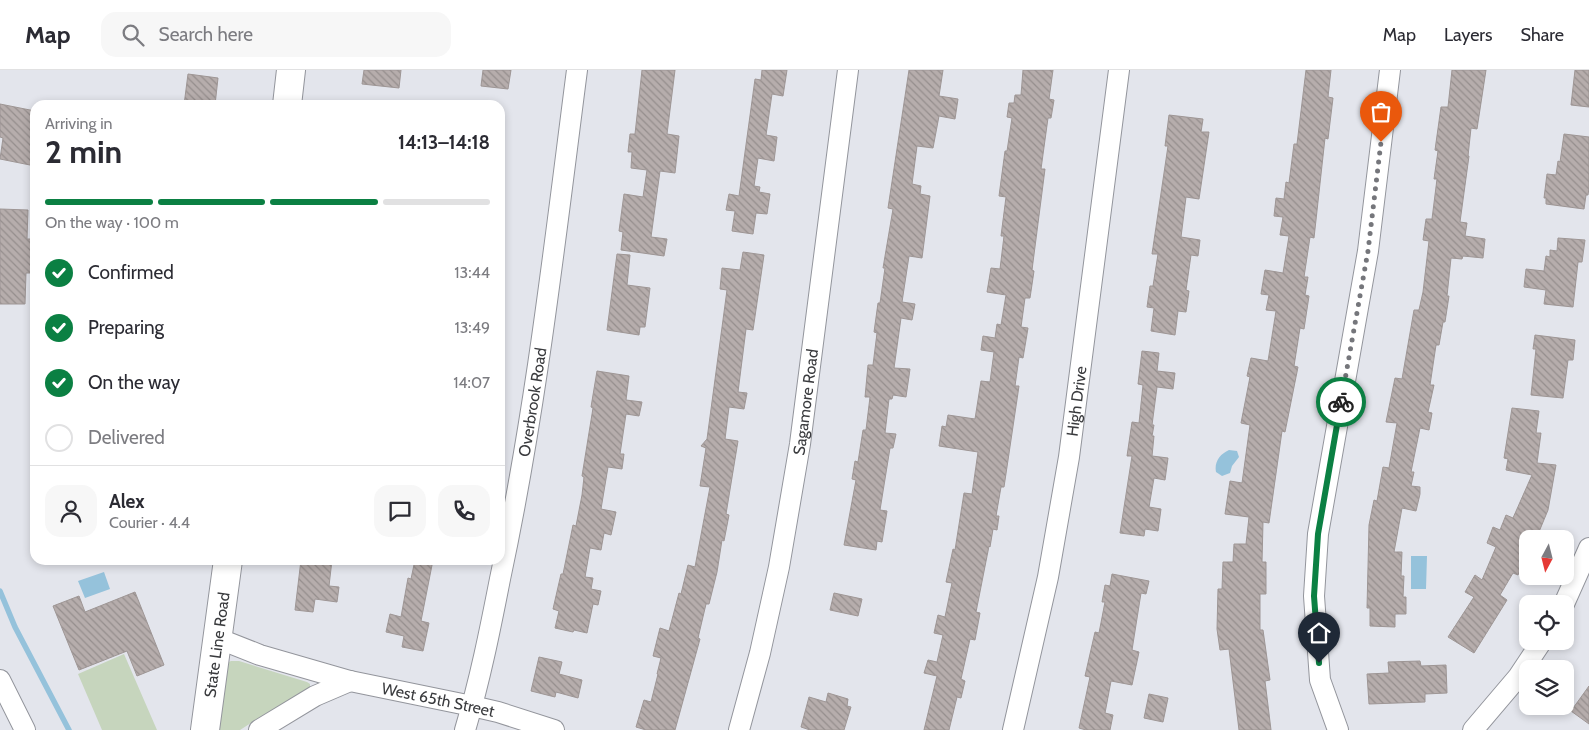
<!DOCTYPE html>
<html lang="en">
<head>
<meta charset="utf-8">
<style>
	:root { --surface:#fff; --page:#f7f7f7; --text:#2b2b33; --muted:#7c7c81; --line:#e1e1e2; --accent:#0b8043 }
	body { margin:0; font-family:Cabin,sans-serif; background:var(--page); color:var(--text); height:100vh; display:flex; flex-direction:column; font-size:19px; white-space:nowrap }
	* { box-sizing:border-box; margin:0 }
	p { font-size:16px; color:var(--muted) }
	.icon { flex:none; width:28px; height:28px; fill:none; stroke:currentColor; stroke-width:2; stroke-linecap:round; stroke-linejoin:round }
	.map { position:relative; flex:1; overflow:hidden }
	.panel { position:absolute; left:30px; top:30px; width:475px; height:465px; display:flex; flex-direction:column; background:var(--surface); border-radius:15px; box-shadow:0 2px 8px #0003 }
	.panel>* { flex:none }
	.needle { width:32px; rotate:187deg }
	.controls { position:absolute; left:1519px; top:460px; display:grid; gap:10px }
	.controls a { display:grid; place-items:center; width:55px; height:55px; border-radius:10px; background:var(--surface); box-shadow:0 2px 8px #0003; font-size:25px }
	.pin { position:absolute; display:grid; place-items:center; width:42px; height:42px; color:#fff; margin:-51px -21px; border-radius:50% 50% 50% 0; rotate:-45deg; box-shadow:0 0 5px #0007 }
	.pin .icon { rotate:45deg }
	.courier { position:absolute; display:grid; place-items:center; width:50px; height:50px; margin:-25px; border:4px solid #0b8043; border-radius:50%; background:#fff; color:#222; box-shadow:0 1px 6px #0007 }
	.summary em { font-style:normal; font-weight:700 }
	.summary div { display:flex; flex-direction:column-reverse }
	.summary { display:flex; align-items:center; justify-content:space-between; height:85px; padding:0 15px }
	h1 { font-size:32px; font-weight:700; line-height:38px }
	.bar { display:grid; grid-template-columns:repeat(4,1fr); gap:8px 5px; align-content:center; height:60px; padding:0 15px }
	.bar i { height:6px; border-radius:4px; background:var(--line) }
	.bar .active { background:var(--accent) }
	.bar p { grid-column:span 4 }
	.line { display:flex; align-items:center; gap:12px; padding:0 15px; border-top:1px solid var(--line) }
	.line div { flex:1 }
	.round { display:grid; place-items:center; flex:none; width:52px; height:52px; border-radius:15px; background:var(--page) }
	ol { padding:0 15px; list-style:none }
	li { display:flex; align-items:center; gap:15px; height:55px }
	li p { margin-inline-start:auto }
	li .icon { padding:5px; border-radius:50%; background:var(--accent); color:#fff; stroke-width:4 }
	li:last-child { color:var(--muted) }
	li i { width:28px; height:28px; border:2px solid var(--line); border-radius:50% }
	header { display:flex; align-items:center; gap:30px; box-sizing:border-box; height:70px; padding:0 25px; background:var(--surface); border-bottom:1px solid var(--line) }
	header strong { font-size:24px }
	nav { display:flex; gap:28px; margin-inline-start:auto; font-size:18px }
	.search { width:350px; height:45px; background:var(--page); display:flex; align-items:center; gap:12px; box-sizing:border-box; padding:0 18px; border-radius:15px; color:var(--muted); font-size:19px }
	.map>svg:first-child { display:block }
</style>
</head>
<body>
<header>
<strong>Map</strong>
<div class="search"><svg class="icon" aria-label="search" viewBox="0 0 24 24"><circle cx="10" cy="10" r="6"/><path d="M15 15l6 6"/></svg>Search here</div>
<nav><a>Map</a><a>Layers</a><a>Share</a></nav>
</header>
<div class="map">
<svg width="1589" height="660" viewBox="0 0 1589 660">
	<defs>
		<pattern id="building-back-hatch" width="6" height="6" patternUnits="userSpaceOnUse" patternTransform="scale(1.25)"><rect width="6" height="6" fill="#b6adac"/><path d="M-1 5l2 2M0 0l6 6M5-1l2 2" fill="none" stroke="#958e8d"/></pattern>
	</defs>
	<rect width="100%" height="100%" fill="#e3e5ec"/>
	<path fill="#c6d5bd" d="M124,584l33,76h-55l-24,-56z
		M231,591h8l68,21 3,2v4l-2,3 -43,23 -25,16h-24l11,-67z"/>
	<path fill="#95c2db" d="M1229,380l8,1 2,6 -7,9 -2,7 -8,3 -6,-4c-2,-10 4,-18 13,-22z
		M1411,486h16l-1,33h-15z
		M104,502l6,17 -25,9 -7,-17z"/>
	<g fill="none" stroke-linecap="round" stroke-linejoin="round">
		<path stroke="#95c2db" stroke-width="5.5" d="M0,521l15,36 54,103"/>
	</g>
	<path fill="url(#building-back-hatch)" stroke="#9e9695" d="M364,0h37l-2,18 -37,-4z
		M483,0h28l-3,19 -27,-3z
		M642,0h33l-8,64 12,2 -4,37 -15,-2 -9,66 16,2 -3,17 -43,-6 2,-18 -4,-1 5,-37 19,3 4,-27 -16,-2 1,-16h-4l2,-18h5z
		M762,0h25l-4,26 -11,-2 -6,41 11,2 -3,24 -16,-3 -4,28 6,1 -1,5 11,2 -3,20 -11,-1 -3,21 -21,-3 3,-20 -9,-1 3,-16 10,2 16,-117 6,1z
		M909,0h34l-4,26 19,3 -3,20 -16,-3 -6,32 -16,-2 -5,38 9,2 -1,8 10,2 -8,62 -13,-2 -7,46 13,2 -3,16 -11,-2 -7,50 16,1 -4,28 -13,-2 -1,4h-3l-4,34 11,1 -3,14h-3l-10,62 7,1 -5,31 -5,-1 -1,9 -32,-5 12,-65 -4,-1 3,-18 3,1 5,-32h3l4,-33h-5l3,-32h5l4,-32 -3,-1 4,-29h2l5,-35h-2l10,-59 -5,-1z
		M1023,0h30l-4,29 5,1 -3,18h-3l-7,51h4l-13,101 2,1 -4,27h-5l-4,29 7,1 -5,30 -4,-1 -4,29h4l-15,101h-3l-5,29h3l-2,14 -4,-1 -3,18 -1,-1 -13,66 4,1 -5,27 -5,-1 -9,40 4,2 -4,17 -4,-1 -8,33h-25l13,-54 -13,-3 4,-13 9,2 6,-27 -9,-2 4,-18 7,2 7,-34 -6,-1 7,-33 2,1 9,-57 8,1 6,-42 -39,-6 3,-20 4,1 2,-12 27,4 6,-38 9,1 4,-30 -13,-2 2,-14 12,2 2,-14 4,1 5,-30 -19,-3 4,-24 9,1 4,-33h-3l5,-39 -7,-1 6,-45h2l5,-33 -5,-1 2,-14h5l1,-8h6z
		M1306,0h25l-3,27 5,1 -5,41 -3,-1 -11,100 -4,-1 -6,40h4l-3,18 4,1 -5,33 -4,-1 -6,38 4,1 -13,65 -3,-1 -13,92 -6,-1 -1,40h4v32h-6v36h3l7,50 -5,1 6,49h-32l-10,-81 -9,1 -3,-21 1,-40h4l1,-27h10l1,-18h12l3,-27 -24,-3 5,-33 12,2 8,-58 -9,-2 9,-46 -3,-1 4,-18 17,3 8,-50 -10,-1 3,-15 -8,-1 4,-24 18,3 6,-37 -9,-1 3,-18 -9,-1 2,-18 8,1 2,-17 3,1 5,-39h3z
		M1452,0h34l-9,59 -6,-1 -3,28h1l-9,66 7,1 -2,13 20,3 -2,19 -20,-2 -1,3 -11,-1 -4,38h2l-4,26h-2l-4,23h-3l-6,40h4l-6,27 4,1 -3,17 -9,-2 -9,44h3l-3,14 9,1v7l-4,17 -14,-3 -8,44h8l-1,24h3l-1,21h3v17h-11v13l-25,-1v-18h-3l2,-83 5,-25 3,1 6,-34 6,1 8,-45 -11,-1 9,-44 7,1 12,-69h5l4,-18 6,-51 -6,-1 3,-21h6l5,-40h-3l4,-28 -3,-1 6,-43h7z
		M1575,0h14v37l-18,-2z
		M188,4l30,4 -3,27h-31z
		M0,34l35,7v55l-35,-7 3,-21 -3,-1z
		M1169,45l34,4 -2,13h8l-10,67 -13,-2 -5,40 19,3 -2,16 -7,-1 -5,35 3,1 -3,21 -8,-1 -3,24 -24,-4 3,-23 -7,-1 3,-21h3l5,-32h-6l16,-108h-3z
		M1564,64l25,3v51l-1,7h-2l-2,14 -38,-5v-6h-2l3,-24 9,1 2,-14 2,1z
		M0,139l28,1 -1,29h8v34h-9l-1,31h-25z
		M1558,168l27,2 -3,22h-4l-5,45 -29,-3 2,-14 -22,-3 2,-18 18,2 2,-15 4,1v-7l7,1z
		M743,182l21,3 -11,75 -7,-1 -8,63 9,1 -3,16 -15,-2 -4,32 13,2 -12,73 3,1 -5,26 -2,-1 -5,32 -8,32h-3l-8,34 2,1 -25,91h-29l-10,-3 8,-27 7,2 7,-28h-1l4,-16 -8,-2 7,-28 9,3 10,-38 2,1 7,-29 7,2 15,-80 -10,-1 6,-38 -5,-2 6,-7 20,-149 -7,-1 2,-21 18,2z
		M617,184l13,1 -3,30 23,3 -5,39h-5l-1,8 -32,-5z
		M1535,265l40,5 -2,20h-5l-5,38 -32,-3 5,-46h-3z
		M1142,281l17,2 -2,18 18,2 -2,16 -16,-2 -5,38h2l-2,11h2l-2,20 16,2 -3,22 -11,-2 -5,29 12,2 -3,22 -13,-2 -1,7 -24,-3 12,-77h-5l5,-34 7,1 4,-38 -5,-1z
		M597,301l32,5 -3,24 16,2 -3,14 -13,-2 -6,40h4l-2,15 -14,-2 -7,42 15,3 -5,23 -7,-2 -3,17 -11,-2 -5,29 8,1 -2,11 10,2 -3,14 -5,-1 -6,29 -13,-3 -1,2 -18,-4 4,-17 -6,-2 8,-35h2l10,-49 3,1 6,-31 2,-18 -2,-1 11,-68 -2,-1z
		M1512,338l27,3 -3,22h5l-4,30 19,2 -8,45 -12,29h-8v22l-4,-1 -6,15 -5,-2 -13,22 7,5 -33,53 -26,-16 26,-40 -9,-5 10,-17 7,5 14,-33 -9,-4 6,-16 7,3 6,-15 7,3 19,-43 -26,-5 2,-11 -4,-1z
		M301,490h31l-3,26 10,1 -2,15 -22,-3 -2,13 -18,-2z
		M415,490h18l-12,61 8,2 -6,28 -21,-4 2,-11 -18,-4 4,-18 11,3 7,-39 3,1z
		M1112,504l37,7 -3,13 -5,-1 -9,57 7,2 -7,33 -21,-4 -6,32 8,2 -3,15h-24l-7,-2 11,-51 -5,-1 10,-44 4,1 6,-31h-3l3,-17 5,1z
		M135,522l29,73 -27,11 -10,-25 -48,19 -26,-64 26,-10 6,16z
		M834,523l28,6 -4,17 -28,-6z
		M539,587l23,5 -3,12 23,6 -4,18 -22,-6 -1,5 -24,-6z
		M1420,591l1,5 25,-1 1,28 -22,1v8l-56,2 -2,-30 22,-1 -1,-11z
		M1589,616v38l-18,-13z
		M828,623l20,6 -1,7 4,1 -7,23h-34l-9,-3 8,-30 17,5z
		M1149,624l19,4 -5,24 -19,-4z"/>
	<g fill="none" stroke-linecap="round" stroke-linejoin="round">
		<g stroke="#93959c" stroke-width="22">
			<g id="minor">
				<path d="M1564,534l25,-56"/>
				<path id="s1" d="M217,568l43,17 90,26 122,25 26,6 56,18"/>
				<path d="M0,610l25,50"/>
				<path d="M259,660l56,-34 35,-15"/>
				<path id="s2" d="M465,660c15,-50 25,-100 35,-151 36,-168 55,-339 77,-509"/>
				<path id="s3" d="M739,660l21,-77 19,-86 21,-123 48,-374"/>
				<path id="s4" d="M1013,660l35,-153 21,-120 50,-387"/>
				<path d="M1338,660l-18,-50 -6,-84 4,-62 50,-283 22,-181"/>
				<path d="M1473,660l45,-53 24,-36"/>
			</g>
		</g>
		<g stroke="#93959c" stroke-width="30">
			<g id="secondary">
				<path d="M287,35l4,-35"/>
				<path id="s5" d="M205,660l23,-170"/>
			</g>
		</g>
		<use href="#minor" stroke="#fff" stroke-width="20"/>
		<use href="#secondary" stroke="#fff" stroke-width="28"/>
	</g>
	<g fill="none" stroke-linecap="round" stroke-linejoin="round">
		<path stroke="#75767b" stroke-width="5" stroke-dasharray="0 9" d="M1341,332l27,-151 13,-109"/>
		<path stroke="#0b8043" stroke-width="6" d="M1319,593l-5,-67 4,-62 23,-132"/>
	</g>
	<g text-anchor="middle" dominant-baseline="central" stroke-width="4" stroke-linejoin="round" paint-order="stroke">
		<g font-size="16" fill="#3a3b3e" stroke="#f0f2f9">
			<text stroke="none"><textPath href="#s2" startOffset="335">Overbrook Road</textPath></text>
			<text stroke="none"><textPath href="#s3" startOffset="335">Sagamore Road</textPath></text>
			<text stroke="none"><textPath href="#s4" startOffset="335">High Drive</textPath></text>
			<text stroke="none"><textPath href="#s5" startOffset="86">State Line Road</textPath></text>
			<text stroke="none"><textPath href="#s1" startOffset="230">West 65th Street</textPath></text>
		</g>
	</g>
</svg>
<div class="controls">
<a><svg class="needle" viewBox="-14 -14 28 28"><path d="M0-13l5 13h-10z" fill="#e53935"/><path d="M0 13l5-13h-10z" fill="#7c7c81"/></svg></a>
<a><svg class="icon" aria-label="locate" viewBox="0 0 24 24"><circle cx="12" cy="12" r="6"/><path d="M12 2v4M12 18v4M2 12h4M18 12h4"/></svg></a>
<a><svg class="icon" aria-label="layers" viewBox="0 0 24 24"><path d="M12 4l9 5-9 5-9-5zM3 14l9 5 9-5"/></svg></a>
</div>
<div class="pin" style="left:1381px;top:72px;background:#ea580c"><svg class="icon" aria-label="bag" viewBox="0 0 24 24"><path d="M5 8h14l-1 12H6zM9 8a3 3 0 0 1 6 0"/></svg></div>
<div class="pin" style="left:1319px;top:593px;background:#1f2937"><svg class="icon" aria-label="home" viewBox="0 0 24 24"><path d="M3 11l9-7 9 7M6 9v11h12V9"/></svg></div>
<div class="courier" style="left:1341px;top:332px"><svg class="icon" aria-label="bike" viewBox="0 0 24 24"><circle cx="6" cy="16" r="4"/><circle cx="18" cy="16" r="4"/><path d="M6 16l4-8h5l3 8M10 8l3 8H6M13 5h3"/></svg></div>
<section class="panel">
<div class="summary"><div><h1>2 min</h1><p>Arriving in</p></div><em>14:13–14:18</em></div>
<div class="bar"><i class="active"></i><i class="active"></i><i class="active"></i><i></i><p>On the way · 100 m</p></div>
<ol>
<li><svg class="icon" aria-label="check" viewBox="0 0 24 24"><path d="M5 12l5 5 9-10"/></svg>Confirmed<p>13:44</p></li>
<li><svg class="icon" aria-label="check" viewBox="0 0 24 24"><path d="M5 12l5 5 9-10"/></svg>Preparing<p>13:49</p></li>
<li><svg class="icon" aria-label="check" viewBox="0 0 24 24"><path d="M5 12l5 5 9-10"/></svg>On the way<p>14:07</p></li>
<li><i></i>Delivered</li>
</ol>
<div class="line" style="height:90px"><a class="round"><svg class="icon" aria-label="person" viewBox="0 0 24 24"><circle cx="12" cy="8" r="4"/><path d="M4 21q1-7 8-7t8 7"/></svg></a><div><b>Alex</b><p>Courier · 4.4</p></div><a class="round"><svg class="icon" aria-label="chat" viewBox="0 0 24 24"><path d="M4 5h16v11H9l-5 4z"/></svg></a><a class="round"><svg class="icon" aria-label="phone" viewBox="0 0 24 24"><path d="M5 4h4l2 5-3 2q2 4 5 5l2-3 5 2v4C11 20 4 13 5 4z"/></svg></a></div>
</section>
</div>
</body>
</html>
